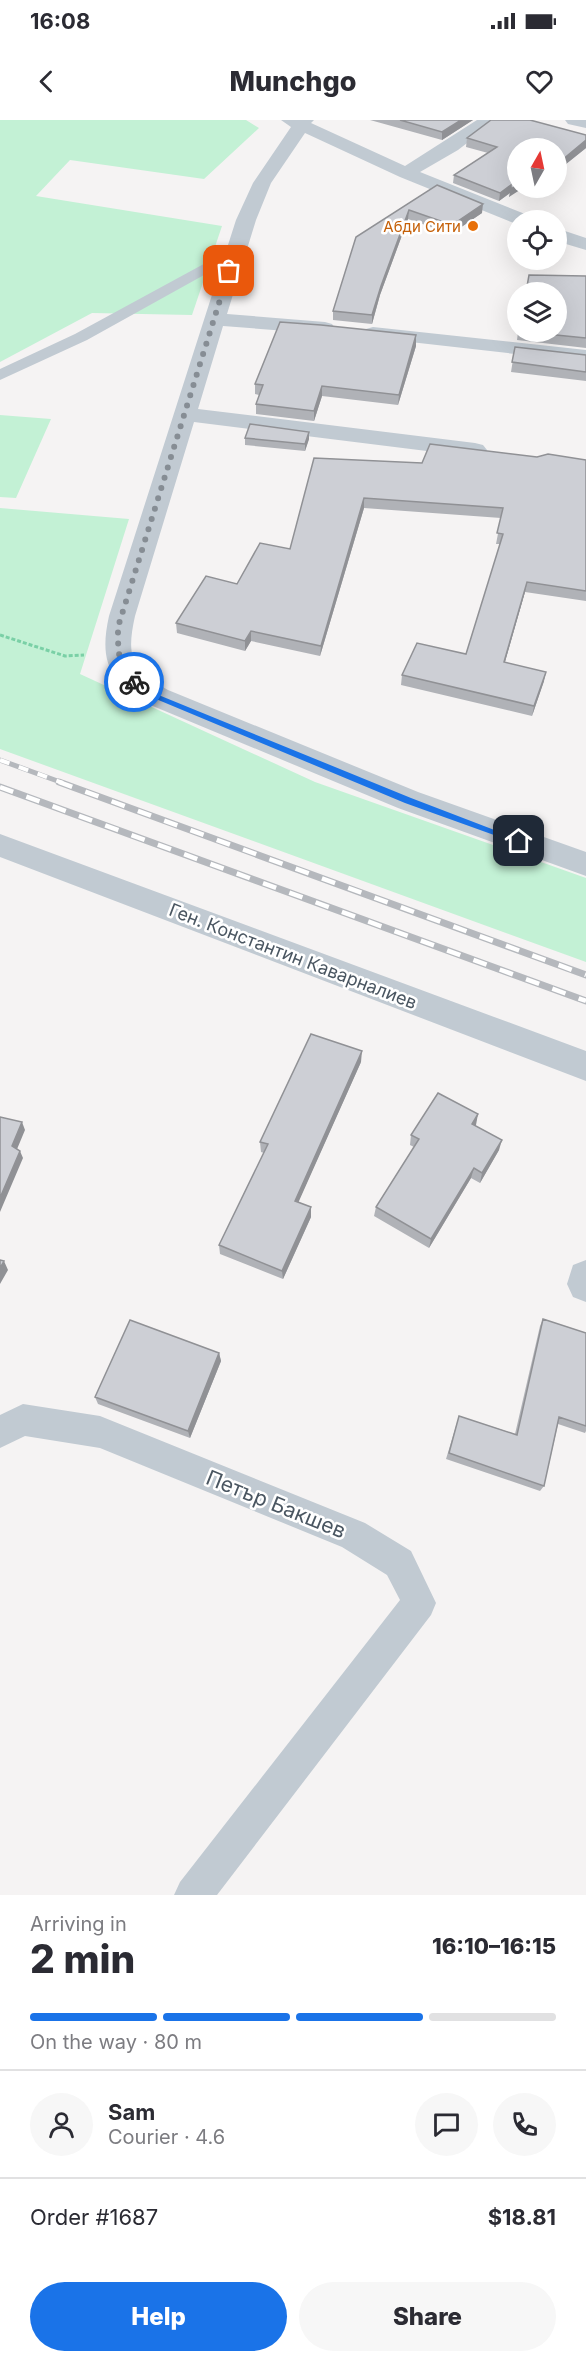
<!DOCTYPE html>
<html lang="en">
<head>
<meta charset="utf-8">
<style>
	:root { --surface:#fff; --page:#f7f7f7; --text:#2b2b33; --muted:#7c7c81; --line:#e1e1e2; --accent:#1a73e8 }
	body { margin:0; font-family:Inter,sans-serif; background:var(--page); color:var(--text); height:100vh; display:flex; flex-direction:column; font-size:22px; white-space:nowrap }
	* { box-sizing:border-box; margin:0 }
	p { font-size:20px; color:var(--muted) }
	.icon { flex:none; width:33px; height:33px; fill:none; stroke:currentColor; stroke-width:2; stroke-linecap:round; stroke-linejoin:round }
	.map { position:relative; height:1775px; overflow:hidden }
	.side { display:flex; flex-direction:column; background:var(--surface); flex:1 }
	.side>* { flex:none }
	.needle { width:39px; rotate:9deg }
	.tools { position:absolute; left:507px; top:18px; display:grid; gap:12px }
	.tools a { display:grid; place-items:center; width:60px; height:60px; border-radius:50%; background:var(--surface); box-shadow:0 6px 24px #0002; font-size:30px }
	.pin { position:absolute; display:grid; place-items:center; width:51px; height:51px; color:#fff; margin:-26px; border-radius:12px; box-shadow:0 3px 9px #0006 }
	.courier { position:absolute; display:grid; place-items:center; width:60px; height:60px; margin:-30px; border:4px solid #1a73e8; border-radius:50%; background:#fff; color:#222; box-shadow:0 2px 8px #0007 }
	.summary em { font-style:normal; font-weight:800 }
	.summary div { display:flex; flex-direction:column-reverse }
	.summary { display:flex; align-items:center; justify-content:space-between; height:102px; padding:0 30px }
	h1 { font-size:39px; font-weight:800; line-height:45px }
	.bar { display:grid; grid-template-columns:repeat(4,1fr); gap:9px 6px; align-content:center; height:72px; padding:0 30px }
	.bar i { height:8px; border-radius:4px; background:var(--line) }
	.bar .active { background:var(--accent) }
	.bar p { grid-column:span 4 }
	.line { display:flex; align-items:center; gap:15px; padding:0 30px; border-top:2px solid var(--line) }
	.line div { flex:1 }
	.round { display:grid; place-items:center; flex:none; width:63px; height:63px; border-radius:32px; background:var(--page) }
	.action { display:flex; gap:12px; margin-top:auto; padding:12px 30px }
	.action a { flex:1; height:69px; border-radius:36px; background:var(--accent); color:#fff; font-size:24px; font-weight:800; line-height:69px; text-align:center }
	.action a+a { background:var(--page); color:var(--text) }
	.status { display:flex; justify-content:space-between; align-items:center; height:42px; padding:0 30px; background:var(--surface); direction:ltr }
	.status svg { height:16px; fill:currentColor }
	header { display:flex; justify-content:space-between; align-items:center; height:78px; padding:0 30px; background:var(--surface); font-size:27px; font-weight:800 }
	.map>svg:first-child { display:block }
</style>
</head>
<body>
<div class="status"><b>16:08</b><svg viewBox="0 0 49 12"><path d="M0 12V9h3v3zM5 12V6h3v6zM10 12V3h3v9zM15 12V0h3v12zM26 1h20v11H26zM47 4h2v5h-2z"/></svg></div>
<header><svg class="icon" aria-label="back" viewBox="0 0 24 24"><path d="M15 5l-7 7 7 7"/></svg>Munchgo<svg class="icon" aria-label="heart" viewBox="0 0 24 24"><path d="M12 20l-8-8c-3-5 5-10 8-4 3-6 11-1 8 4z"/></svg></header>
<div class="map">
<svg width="586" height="1775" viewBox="0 0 586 1775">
	<rect width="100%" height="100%" fill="#f5f3f3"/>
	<path fill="#c3f1d5" d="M0,0h246l13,8 -55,51 -134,-19 -34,36 186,30 -30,89 -100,-2 -92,49z
		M0,295l51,4 -35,79 -16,-1z
		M0,388l129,11 -49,155 235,108 271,96v84l-586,-213z"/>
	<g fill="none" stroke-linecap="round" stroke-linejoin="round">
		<path stroke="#7ad0a6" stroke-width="3" stroke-dasharray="4 2" stroke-linecap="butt" d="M0,515l65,21 19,-1"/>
		<path fill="#c1cad2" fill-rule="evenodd" d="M235,127l8,5 -3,3 -153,85 -87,40v-11l75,-35z
			M23,1284l77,12 265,107 46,28 25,52 -5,12 -214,280h-43l6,-13 220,-282 -13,-25 -45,-28 -242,-99 -75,-12 -25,12v-33z"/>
		<path fill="#c1cad2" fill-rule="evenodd" d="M281,0h33l-3,3 94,43 72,-46h20l-39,30 -38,22 110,44 3,4h-15l-2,4 -116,-47 -95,-44 -34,50 -15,37 -29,94 98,8 7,2 3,4 -3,4 -7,2 -102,-8 -25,83 277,34 8,2 4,5 -4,5 -8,2 -281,-35 -59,194c-9,41 -4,54 33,74l250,102 168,60v24l-188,-68 -250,-104c-39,-23 -49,-43 -39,-88l127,-396 17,-37 38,-56z
			M565,0h21v8l-18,-4z
			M556,108l30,10v12l-30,-9z
			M373,207l213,23v12l-220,-25 -4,-4 4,-4z
			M0,714l586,217v30l-586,-224z
			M586,1140v42l-13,-5 -6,-13 6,-19z"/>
		<g stroke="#b5b8bd" stroke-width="5">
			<path id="rail-far1" d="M0,640l63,23"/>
		</g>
		<g stroke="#b5b8bd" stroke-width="7">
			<path id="rail" d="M59,662l527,193
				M0,667l586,214"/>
		</g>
		<use href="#rail-far1" stroke="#fff" stroke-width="4" stroke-dasharray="10" stroke-linecap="butt"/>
		<use href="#rail" stroke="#fff" stroke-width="4.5" stroke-dasharray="14" stroke-linecap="butt"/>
	</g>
	<path fill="#b0b2b7" d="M370,0h103l-31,20z
		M586,15v13l-30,24v-24l-47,49 1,-4 -11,8 -46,-18 1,-8 34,-22 -22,-6 1,-9z
		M437,65l45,28 -31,21 -43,-15 -28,76 -8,29 -39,-4v-9l23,-74z
		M586,156v72l-69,-8 1,-8h38z
		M416,215v11l-18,59 -76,-9 -8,25 -58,-7v-10l3,-9 -4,-1v-10z
		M515,227l71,8v26l-75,-9z
		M245,318l64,1 -4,12 -60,-6z
		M537,337l49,3v141l-61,-9 -20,70 39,19 -12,35 -131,-31 1,-10 64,-21 34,-110h-4l5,-26 -137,-10 -44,148 -69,-15 -6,10 -68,-18 -1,-10 114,-74 24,-91 108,5z
		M361,942l-63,140 13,5v10l-28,62 -63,-25 -1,-9 45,-92 -3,-1 -1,-10z
		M478,994l-3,11 24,25 -19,33 -9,-5 -42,70 -55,-32 2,-9 38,-60 -4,-2 1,-10z
		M543,1199l43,14v98l-1,2 -27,-9 -14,62 -4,5 -94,-32 13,-43 56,18 25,-108z
		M219,1233l2,8 -31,77 -92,-34 -3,-7z"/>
	<path fill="#909195" d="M461,0h12l-31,20v-8z
		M586,20v8l-30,24v-7z
		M518,64v4h5l-14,9 1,-4 -11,8 1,-8 11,-8z
		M483,84l-1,9 -31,21 1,-9z
		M409,90l-1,9 -28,76 -8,29v-9l9,-29z
		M416,215v11l-18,59 1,-10z
		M322,266v10l-8,25v-10z
		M309,312v7l-4,12v-7z
		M364,378v10l-44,148 1,-10z
		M527,462l-2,10 -23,80 2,-10z
		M251,511v10l-6,10v-10z
		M546,552l-2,9 -12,35 2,-10z
		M362,931l-1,11 -66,148v-9z
		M478,994l-2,11 -6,9 2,-10z
		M22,1002l3,8 -10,24 -3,-8z
		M502,1020l-3,10 -19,33 2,-10z
		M20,1031l3,7 -23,54v-14z
		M474,1048l-3,10 -42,70 2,-9z
		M311,1087v10l-28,62 -1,-8z
		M4,1141l4,9 -8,14v-16z
		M219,1233l2,8 -31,77 -2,-7z"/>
	<path fill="#cdcfd5" stroke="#909195" stroke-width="1.5" d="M400,0h61l-19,12z
		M491,0h39l56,15v5l-30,25v-17h-38v36l-7,5v-4l-11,8 -46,-18 43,-28 -30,-9z
		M437,65l46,19 -31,21 -43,-15 -28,76 -9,29 -39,-4 23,-74z
		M529,155l57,1v62l-60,-6h30v-40h-30z
		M280,202l41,3 95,10 -17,60 -77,-9 -8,25 -58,-7 7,-19 -8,-1z
		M515,227l71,8v17l-74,-10z
		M250,304l59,8 -4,12 -60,-6z
		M430,324l107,13 11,-3 38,6v131l-59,-9 -23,80 42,10 -12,34 -132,-31 15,-32 49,11 37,-120 -6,-1 6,-25 -139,-10 -43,148 -70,-15 -6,10 -69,-18 30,-47 31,8 23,-41 30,6 24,-91 108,5z
		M311,914l51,17 -67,150 16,6 -29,64 -63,-26 49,-101 -8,-2z
		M438,973l40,21 -6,10 30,16 -20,33 -8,-5 -43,71 -55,-32 43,-68 -8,-4z
		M0,997l22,5 -10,24 8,5 -20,47z
		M0,1140l4,1 -4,7z
		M543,1199l43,14v93l-27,-9 -15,69 -95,-33 10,-37 58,19z
		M130,1200l89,33 -31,78 -93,-34z"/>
	<path fill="#1a73e8" d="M131,560h6l24,16 250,102 112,43 -7,2 -111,-40 -249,-104 -25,-15z"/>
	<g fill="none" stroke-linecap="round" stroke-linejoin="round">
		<path stroke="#868d94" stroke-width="6" stroke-dasharray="0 10.8" d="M134,562c-17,-12 -16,-36 -16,-55l111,-356"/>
	</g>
	<circle fill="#e8710a" stroke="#fff" stroke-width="2" cx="473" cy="106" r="6"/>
	<g text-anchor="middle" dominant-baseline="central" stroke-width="5" stroke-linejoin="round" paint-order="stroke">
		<g font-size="15" fill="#c56008" stroke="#fff" text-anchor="end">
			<text x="461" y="106">Абди Сити</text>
		</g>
		<g font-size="18" fill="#4a5661" stroke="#fff">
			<text transform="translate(293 836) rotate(21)">Ген. Константин Каварналиев</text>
		</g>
		<g font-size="21" fill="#4a5661" stroke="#fff">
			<text transform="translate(276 1384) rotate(22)">Петър Бакшев</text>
		</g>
	</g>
</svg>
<div class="tools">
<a><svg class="needle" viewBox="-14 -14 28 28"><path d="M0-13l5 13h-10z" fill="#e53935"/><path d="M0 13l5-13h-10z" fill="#7c7c81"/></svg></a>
<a><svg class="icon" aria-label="locate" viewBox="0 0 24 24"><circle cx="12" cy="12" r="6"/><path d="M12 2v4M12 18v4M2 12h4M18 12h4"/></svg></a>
<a><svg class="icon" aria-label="layers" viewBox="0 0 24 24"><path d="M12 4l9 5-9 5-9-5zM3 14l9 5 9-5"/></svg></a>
</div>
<div class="pin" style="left:229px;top:151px;background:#ea580c"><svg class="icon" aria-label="bag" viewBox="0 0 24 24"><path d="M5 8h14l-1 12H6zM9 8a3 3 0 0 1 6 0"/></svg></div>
<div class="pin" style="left:519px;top:721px;background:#1f2937"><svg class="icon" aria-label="home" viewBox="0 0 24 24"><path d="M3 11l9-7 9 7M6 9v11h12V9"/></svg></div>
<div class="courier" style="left:134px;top:562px"><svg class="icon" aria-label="bike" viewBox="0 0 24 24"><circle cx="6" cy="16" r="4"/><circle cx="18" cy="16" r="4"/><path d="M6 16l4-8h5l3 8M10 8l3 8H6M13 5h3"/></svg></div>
</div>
<section class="side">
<div class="summary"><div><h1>2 min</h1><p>Arriving in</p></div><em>16:10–16:15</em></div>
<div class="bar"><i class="active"></i><i class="active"></i><i class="active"></i><i></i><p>On the way · 80 m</p></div>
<div class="line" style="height:108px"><a class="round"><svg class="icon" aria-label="person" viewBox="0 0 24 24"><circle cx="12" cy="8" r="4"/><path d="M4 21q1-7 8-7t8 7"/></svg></a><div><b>Sam</b><p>Courier · 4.6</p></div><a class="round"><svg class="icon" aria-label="chat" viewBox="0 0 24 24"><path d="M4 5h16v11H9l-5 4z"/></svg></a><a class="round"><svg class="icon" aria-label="phone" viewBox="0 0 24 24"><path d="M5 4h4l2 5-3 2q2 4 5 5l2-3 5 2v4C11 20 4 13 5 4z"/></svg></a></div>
<div class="line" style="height:78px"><div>Order #1687</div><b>$18.81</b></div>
<div class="action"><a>Help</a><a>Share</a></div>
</section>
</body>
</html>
